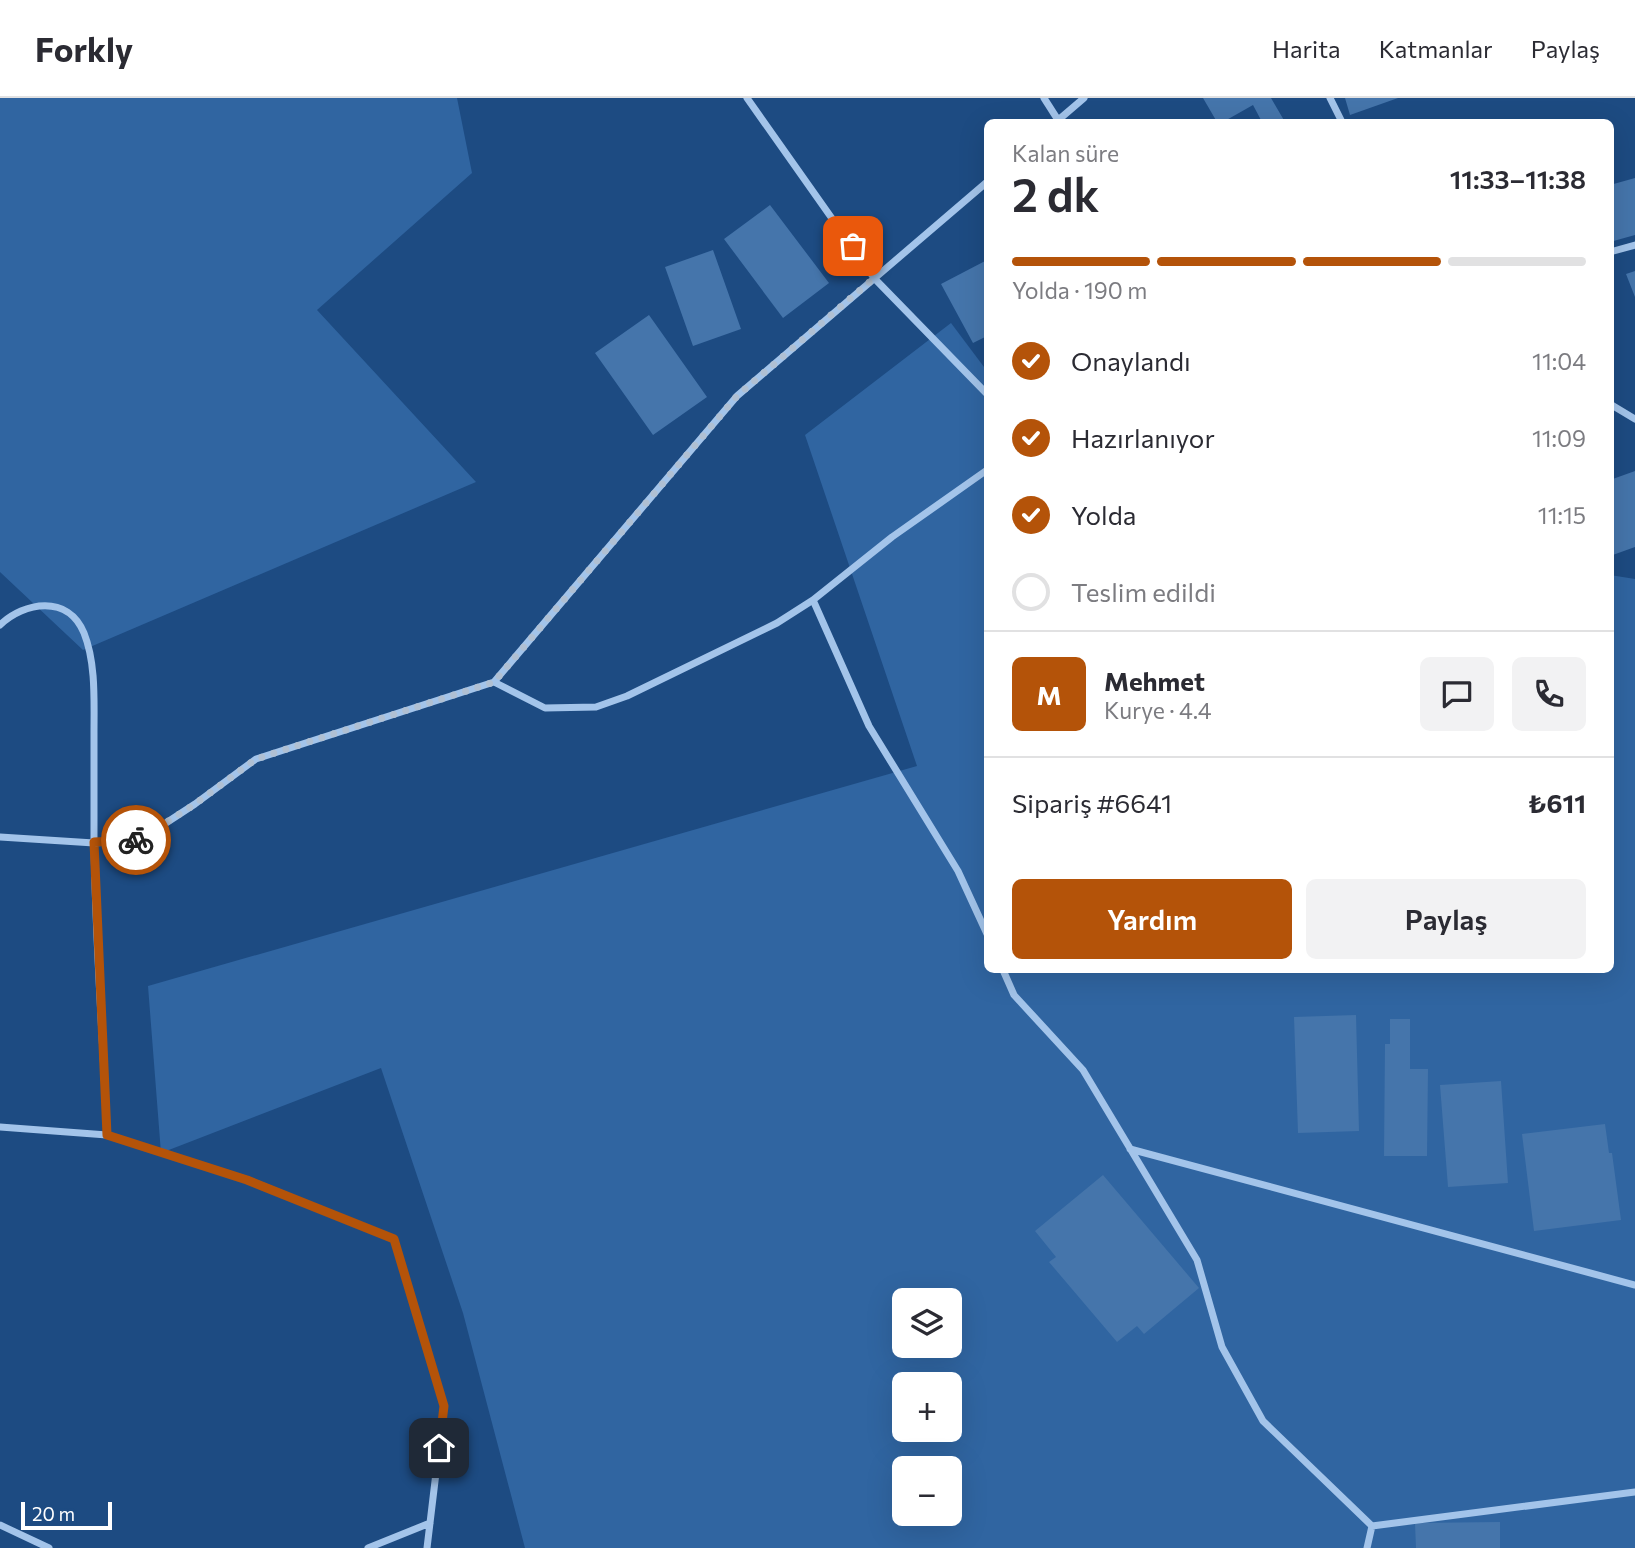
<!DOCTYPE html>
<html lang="tr">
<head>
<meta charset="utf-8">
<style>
	:root { --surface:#fff; --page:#f2f2f3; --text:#2b2b33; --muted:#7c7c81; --line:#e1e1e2; --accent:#b45309 }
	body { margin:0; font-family:Commissioner,sans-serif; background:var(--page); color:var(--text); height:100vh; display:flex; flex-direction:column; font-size:26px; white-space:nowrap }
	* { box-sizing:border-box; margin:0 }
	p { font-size:23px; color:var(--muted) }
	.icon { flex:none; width:38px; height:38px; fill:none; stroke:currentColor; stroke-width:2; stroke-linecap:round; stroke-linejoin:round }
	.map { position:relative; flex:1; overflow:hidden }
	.panel { position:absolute; left:984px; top:21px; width:630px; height:854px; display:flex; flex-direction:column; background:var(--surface); border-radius:10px; box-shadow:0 7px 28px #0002 }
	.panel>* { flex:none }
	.fabs { position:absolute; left:892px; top:1190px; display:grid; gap:14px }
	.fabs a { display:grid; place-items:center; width:70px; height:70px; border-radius:10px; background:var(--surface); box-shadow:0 7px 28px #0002; font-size:35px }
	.scale { position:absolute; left:21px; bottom:18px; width:91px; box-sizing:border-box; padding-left:7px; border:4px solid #fff; border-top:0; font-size:19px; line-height:24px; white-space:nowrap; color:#fff; -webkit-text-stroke:5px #1d4b82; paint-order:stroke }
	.pin { position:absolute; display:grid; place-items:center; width:60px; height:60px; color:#fff; margin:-30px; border-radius:14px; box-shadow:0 4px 10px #0006 }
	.courier { position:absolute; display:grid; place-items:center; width:70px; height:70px; margin:-35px; border:5px solid #b45309; border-radius:50%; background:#fff; color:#222; box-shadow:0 2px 9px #0007 }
	.head em { font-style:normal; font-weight:600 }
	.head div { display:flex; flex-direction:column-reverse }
	.head { display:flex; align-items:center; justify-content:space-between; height:119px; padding:0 28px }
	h1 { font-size:46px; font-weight:600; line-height:52px }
	.bar { display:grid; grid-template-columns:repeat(4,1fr); gap:10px 7px; align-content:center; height:84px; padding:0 28px }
	.bar i { height:9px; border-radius:5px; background:var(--line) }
	.bar .active { background:var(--accent) }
	.bar p { grid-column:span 4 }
	.line { display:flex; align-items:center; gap:18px; padding:0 28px; border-top:2px solid var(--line) }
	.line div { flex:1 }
	.round { display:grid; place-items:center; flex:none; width:74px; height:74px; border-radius:10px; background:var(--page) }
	ol { padding:0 28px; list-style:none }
	li { display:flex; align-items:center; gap:21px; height:77px }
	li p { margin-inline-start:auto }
	li .icon { padding:7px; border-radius:50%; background:var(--accent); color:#fff; stroke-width:4 }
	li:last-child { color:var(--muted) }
	li i { width:38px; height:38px; border:4px solid var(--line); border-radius:50% }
	.primary-button { display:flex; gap:14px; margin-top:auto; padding:14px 28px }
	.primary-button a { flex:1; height:80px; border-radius:10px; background:var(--accent); color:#fff; font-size:28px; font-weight:600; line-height:80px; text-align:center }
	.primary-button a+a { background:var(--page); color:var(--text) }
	header { display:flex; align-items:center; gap:42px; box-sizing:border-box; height:98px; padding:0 35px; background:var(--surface); border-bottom:2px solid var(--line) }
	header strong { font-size:33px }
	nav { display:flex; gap:38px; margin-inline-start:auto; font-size:24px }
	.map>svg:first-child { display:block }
</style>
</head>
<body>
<header>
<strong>Forkly</strong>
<nav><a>Harita</a><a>Katmanlar</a><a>Paylaş</a></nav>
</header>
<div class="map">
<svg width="1635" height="1450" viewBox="0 0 1635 1450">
	<rect width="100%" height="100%" fill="#1d4b82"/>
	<path fill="#3065a1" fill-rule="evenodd" d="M0,0h457l15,75 -155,137 159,172 -393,168 -83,-78z
		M951,225l36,48v599h623v-395l25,4v969h-1110l-62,-235 -82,-245 -220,85 -13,-167 769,-220 -112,-331zM905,1202h45v46h-45zM905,1286h45v46h-45zM905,1370h45v46h-45z"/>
	<path fill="#4575ab" d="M1203,0h68l14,24h-23l-9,-17 -30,17h-6z
		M1345,0h53l-48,17z
		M1635,80v57l-25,7v-57z
		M770,107l59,78 -46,35 -59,-79z
		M713,152l28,79 -48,17 -28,-79z
		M987,162v76l-14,7 -32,-59z
		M1635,173v26l-9,-23z
		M649,217l58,82 -54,38 -58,-82z
		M1635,373v76l-25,9v-76z
		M1356,917l3,116 -61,2 -4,-116z
		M1390,921h20v50h18l-1,87h-43l1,-112h5z
		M1501,983l7,102 -60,4 -8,-102z
		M1605,1026l4,29h3l9,67 -87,11 -12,-97z
		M1103,1077l96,113 -55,46 -7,-8 -20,16 -68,-80 7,-5 -21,-26z
		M1500,1424v26h-84l-1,-25z"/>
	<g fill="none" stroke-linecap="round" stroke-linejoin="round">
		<path stroke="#a3c4ea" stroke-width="7" d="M747,0l127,180 113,116
			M1044,0l14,22
			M1330,0l12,24
			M1056,24l28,-24
			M1610,154l25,-7
			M1610,306l25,15
			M813,502l56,126 89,145 29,63
			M0,527c24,-23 68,-31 84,8 12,30 10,68 10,100 0,35 0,70 0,106 1,99 9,198 13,296
			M494,584l243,-286 250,-214
			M0,739l94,6 46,-3 55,-36 61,-45 238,-77 51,26 51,-1 31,-11 150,-73 36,-23 79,-63 95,-67
			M1003,872l11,25 69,75 114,190 25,87 41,74 109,105
			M0,1029l107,8 141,45 146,59 50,167 -17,142
			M1130,1051l505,136
			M0,1427l49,23
			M368,1450l62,-25
			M1367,1450l5,-22 263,-34"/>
	</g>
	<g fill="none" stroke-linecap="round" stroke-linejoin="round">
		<path stroke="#b0c0d3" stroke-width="7" stroke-dasharray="0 12.6" d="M136,742l4,-1 55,-35 61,-45 238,-77 243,-286 137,-118 -21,-32"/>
		<path stroke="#b45309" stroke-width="9" d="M136,742l-42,2 13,293 140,45 147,59 50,167 -5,42"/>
	</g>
</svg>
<div class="fabs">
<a><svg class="icon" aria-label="layers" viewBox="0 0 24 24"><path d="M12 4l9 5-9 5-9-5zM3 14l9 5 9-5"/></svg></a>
<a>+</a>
<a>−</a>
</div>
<div class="scale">20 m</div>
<div class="pin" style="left:853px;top:148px;background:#ea580c"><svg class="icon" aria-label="bag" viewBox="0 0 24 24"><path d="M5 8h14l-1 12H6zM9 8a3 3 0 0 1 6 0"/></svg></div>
<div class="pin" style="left:439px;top:1350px;background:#1f2937"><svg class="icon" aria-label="home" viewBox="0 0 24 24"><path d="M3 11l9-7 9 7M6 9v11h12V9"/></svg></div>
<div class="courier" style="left:136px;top:742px"><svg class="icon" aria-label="bike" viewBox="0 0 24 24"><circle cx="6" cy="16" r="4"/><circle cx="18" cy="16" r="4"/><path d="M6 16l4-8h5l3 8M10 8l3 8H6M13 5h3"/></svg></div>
<section class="panel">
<div class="head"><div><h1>2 dk</h1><p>Kalan süre</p></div><em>11:33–11:38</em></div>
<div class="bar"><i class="active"></i><i class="active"></i><i class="active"></i><i></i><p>Yolda · 190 m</p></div>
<ol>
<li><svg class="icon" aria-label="check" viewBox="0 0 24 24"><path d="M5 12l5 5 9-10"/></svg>Onaylandı<p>11:04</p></li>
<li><svg class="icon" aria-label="check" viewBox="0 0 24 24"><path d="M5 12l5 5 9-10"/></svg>Hazırlanıyor<p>11:09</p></li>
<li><svg class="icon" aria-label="check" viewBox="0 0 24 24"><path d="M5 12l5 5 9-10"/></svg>Yolda<p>11:15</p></li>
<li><i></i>Teslim edildi</li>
</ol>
<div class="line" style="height:126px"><b class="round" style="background:var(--accent);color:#fff">M</b><div><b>Mehmet</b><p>Kurye · 4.4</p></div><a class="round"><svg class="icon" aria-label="chat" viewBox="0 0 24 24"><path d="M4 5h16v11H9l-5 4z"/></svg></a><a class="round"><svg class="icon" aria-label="phone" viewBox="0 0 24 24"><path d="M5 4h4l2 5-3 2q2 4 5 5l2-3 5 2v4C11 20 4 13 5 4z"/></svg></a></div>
<div class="line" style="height:91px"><div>Sipariş #6641</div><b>₺611</b></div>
<div class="primary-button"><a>Yardım</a><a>Paylaş</a></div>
</section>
</div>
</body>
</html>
